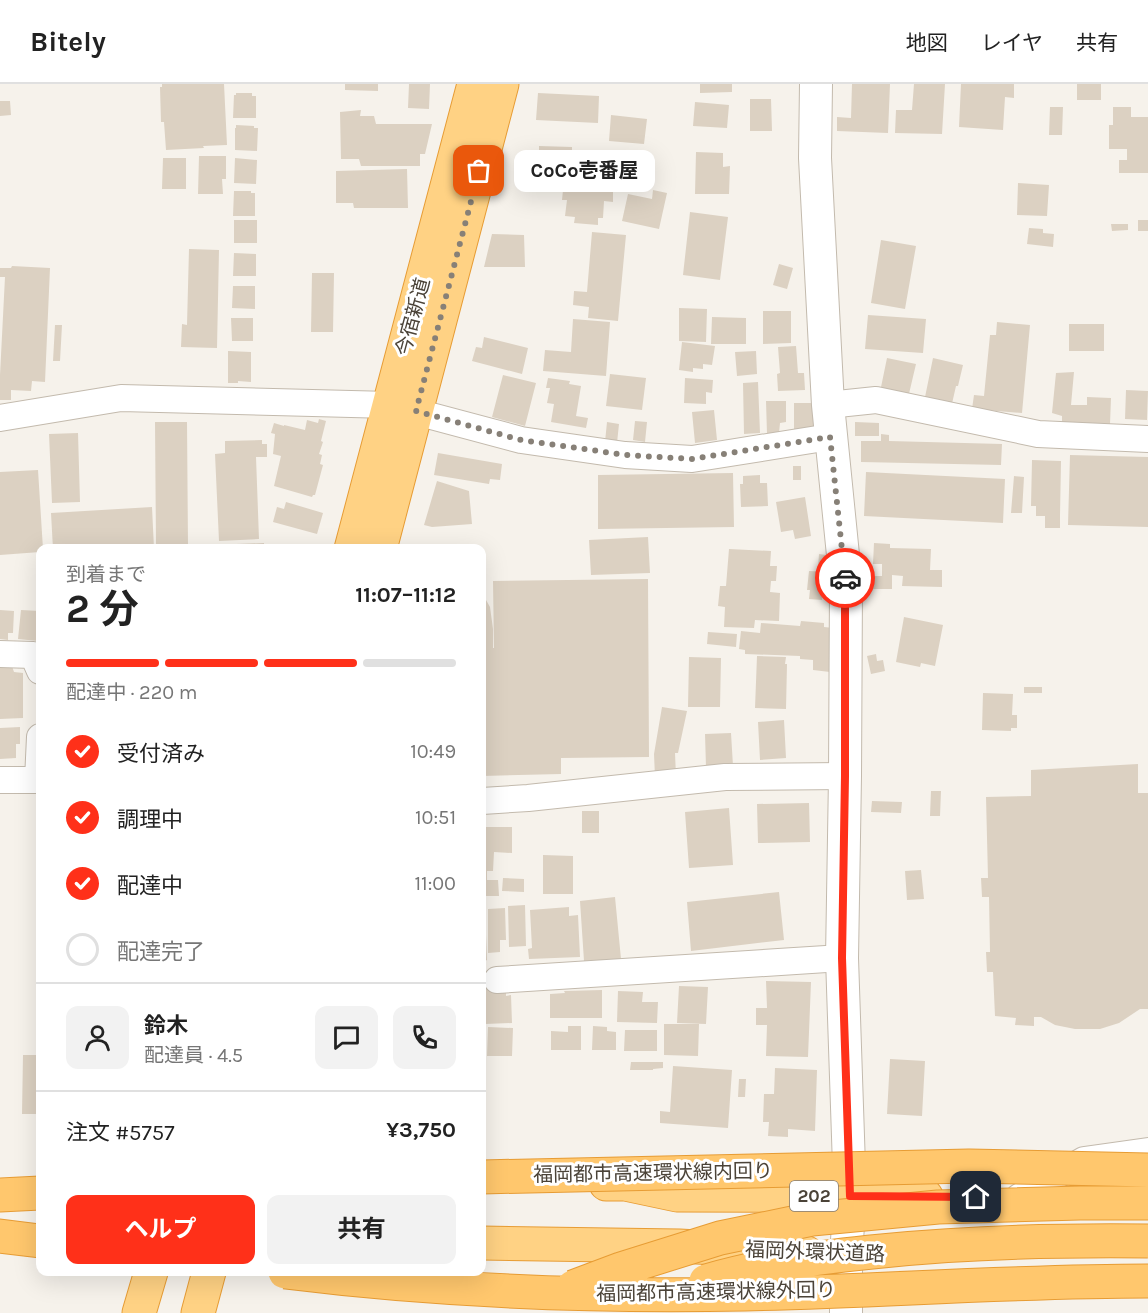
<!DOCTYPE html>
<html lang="ja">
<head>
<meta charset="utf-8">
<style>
	:root { --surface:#fff; --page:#f2f2f2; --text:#222; --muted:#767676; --line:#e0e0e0; --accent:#ff3019 }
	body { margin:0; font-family:Karla,"Noto Sans JP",sans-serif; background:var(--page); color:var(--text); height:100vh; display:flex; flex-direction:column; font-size:22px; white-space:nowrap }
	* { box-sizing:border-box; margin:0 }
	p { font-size:20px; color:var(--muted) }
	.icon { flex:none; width:33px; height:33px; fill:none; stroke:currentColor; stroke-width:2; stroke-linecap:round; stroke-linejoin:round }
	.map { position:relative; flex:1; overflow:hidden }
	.panel { position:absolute; left:36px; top:460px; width:450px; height:732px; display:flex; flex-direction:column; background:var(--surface); border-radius:12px; box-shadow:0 6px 24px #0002 }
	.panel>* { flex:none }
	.pin { position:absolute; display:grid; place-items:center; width:51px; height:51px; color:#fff; margin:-26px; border-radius:12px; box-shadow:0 3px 9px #0006 }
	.courier { position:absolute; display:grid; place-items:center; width:60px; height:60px; margin:-30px; border:4px solid #ff3019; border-radius:50%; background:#fff; color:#222; box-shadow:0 2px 8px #0007 }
	.bubble { position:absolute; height:42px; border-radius:12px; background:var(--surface); box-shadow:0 6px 24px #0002; font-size:20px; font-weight:700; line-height:42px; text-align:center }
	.summary em { font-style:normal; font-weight:700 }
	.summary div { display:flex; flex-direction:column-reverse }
	.summary { display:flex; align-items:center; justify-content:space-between; height:102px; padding:0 30px }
	h1 { font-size:39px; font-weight:700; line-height:45px }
	.bar { display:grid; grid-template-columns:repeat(4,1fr); gap:9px 6px; align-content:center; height:72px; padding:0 30px }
	.bar i { height:8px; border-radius:4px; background:var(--line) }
	.bar .current { background:var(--accent) }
	.bar p { grid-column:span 4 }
	.line { display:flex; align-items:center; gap:15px; padding:0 30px; border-top:2px solid var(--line) }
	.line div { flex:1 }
	.round { display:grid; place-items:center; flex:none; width:63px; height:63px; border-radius:12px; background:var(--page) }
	ol { padding:0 30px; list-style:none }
	li { display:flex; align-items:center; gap:18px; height:66px }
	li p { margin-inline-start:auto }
	li .icon { padding:6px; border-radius:50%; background:var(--accent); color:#fff; stroke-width:4 }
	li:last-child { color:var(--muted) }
	li i { width:33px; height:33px; border:3px solid var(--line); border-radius:50% }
	.button { display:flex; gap:12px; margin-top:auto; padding:12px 30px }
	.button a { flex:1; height:69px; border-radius:12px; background:var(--accent); color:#fff; font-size:24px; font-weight:700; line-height:69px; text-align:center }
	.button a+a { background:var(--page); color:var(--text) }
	header { display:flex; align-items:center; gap:36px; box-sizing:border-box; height:84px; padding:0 30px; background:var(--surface); border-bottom:2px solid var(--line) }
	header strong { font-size:28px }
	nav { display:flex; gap:33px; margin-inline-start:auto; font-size:21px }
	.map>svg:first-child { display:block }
</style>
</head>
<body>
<header>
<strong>Bitely</strong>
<nav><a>地図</a><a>レイヤ</a><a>共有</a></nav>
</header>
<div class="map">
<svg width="1148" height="1229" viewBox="0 0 1148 1229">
	<rect width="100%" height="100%" fill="#f6f2eb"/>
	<path fill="#dcd1c2" d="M162,0h62l3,61 -24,1 1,2 -38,2 -2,-28h-3l-1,-35h2z
		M345,0h33v7l-33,-1z
		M409,0h21l-1,25 -21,-1z
		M700,0h32v8l-32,1z
		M852,0h38l-2,49 -51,-2v-14l14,1z
		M914,0h31l-3,50 -47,-1 1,-23h16z
		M961,0h53v14l-9,-1 -2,33 -44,-3z
		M1077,0h24v16h-24z
		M236,9h16v3h4v22h-23l1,-23h2z
		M538,9l61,3 -1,27 -62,-3z
		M750,15h21l1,32h-22z
		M0,17h10l1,14 -11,1z
		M695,18l34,3 -2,23 -34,-2z
		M1050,23h13l-1,28h-13z
		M1113,23h18v10h17v56h-29v-13h8v-11h-18v-24h4z
		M361,26l-1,6h14l2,8h56l-7,30h-5v12h-59l-2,-7h-18l-1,-47z
		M611,31l36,4 -3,25 -35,-3z
		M236,41l18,1v2h4l-1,23 -22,-1v-22h1z
		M539,62l33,1v19l-33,-1z
		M696,68l27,1v14l7,-1 -1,28h-34z
		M199,72h27v23h-4l1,15h-25z
		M163,74h23v31h-24z
		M235,74l22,2 -1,24 -22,-1z
		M407,85l1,39h-54l-1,-5h-17v-32z
		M565,86l56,3 -1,19h-7v10l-9,-1 -1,17h-5v7l-24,-2 1,-6 -10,-1 2,-16h-5z
		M1018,99l31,2 -2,31 -30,-1z
		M653,106l14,3 -8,36 -37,-8 6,-27 24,5z
		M234,107h17v2h4v23h-22z
		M690,128l38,5 -8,63 -37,-5z
		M234,136h23v23h-23z
		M1138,136h10v11h-10z
		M1111,140h17v6l-16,1z
		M1029,144l14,1v4l11,1 -1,13 -26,-3z
		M592,148l34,3 -8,86 -30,-3 1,-11 -16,-2 1,-14 13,1z
		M492,150l32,1 1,32h-41z
		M881,156l35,6 -11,63 -34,-6z
		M189,165l30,1 -2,98 -36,-1 1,-23 5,1z
		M234,169l22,1v22h-23z
		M779,180l14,4 -6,21 -14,-4z
		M12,182l38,2 -5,114 -13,-1 -1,10 -20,-1v10h-11v-25l5,-98h-5v-9h11z
		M312,189h22l-1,59h-22z
		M233,202h22v23l-23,-1z
		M679,224l28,1 -1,33 -27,-1z
		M763,227h28v32l-28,1z
		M868,231l58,4 -3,34 -58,-4z
		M712,233l34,1v26h-35z
		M231,234h22v23h-21z
		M573,235l37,3 -4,54 -63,-5 2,-21 26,2z
		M997,238l33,3 -8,88 -50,-4 2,-14 10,1 6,-61h6z
		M1069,240h35v27h-35z
		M55,241h7l-2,36h-7z
		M484,253l44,11 -6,26 -50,-13 4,-14 6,1z
		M682,258l33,4 -3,19 -9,-1v5l-10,-1v4l-14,-2z
		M796,262l2,27h6l1,17 -27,1 -1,-17 3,-1 -2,-26z
		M228,267l23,1v30l-13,-1v2h-10z
		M756,267l1,23 -20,2 -2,-24z
		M887,274l29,6 -8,34 -28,-6z
		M933,274l30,7 -5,21h-2l-5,22 -27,-6z
		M1074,288l-3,33h16v-8l24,1 -1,26 -48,-2v-6l-10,-3 4,-40z
		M610,290l36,4 -4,32 -36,-4z
		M503,291l33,8 -11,43 -33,-9z
		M548,294l22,3 -1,3 12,2 -5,30 12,2 -2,10 -35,-6 3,-18 -7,-1 3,-15h-4z
		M685,294l28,2 -1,13 -6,-1v12l-22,-1z
		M758,298l2,51 -16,1 -1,-51z
		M1126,306l22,1 -1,29 -22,-1z
		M766,317h20v21l-6,1 -1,10 -12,1z
		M794,319h21l1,22 -3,1 -1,5 -18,1z
		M714,326l3,30 -22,3 -3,-31z
		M319,335l7,2 -5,20 2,1 -4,12 3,1 -2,9 3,1 -8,30h-2l-1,2 -38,-11 7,-30 -8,-2 2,-20 -4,-1 3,-10 10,3v-1l21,5 2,-10 11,3z
		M635,337l12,1 -2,20 -12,-2z
		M155,338h32l1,123h-32z
		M607,338l12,2 -2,19 -12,-1z
		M855,338l24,1v13h-24z
		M78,349l2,69 -28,1 -3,-69z
		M881,350l8,1v6l113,3 -1,21 -140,-3v-21h20z
		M262,356v4h5v13h-11l3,82 -40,2 -4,-87 10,-1v-12z
		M438,369l64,11 -2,16 -10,-1 -1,5 -55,-9z
		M1070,371l78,2v70l-80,-2z
		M1032,376l29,1 -1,55h-8h8v12h-15v-12h-9v-10h-5z
		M793,382h8v14h-8z
		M38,386l5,79h-3v3l-40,3v-83z
		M866,388l139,7 -2,44 -139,-7z
		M733,389l1,54 -136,2v-54z
		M760,391v8h7l1,23 -27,1 -1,-23h3v-8z
		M1014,392l10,1 -2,36h-11z
		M437,397l32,10 3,33 -40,3 -8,-2z
		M805,413l6,39 -16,3 -2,-9 -12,2 -5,-30z
		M286,418l37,11 -6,21 -44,-12 4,-15 7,2z
		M152,423l2,42h-101l-2,-36z
		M648,453l2,36 -59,2 -2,-35z
		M264,459v6h-80v-3z
		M874,459l16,1v4l41,1 -1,21h12v17l-40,-1 1,-10 -11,-1v14h-27v-13h17v-12h-9z
		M729,465l42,2 -1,15h7l-1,15h-5l-1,11 10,1 -1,28 -24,-1 -1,8 -30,-1 1,-20 -7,-1 2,-20h6z
		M819,470l7,1 -1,13 -7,-1z
		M809,487l19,1 -1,19 -3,-1 -2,10 -13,-1 1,-9h-3z
		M648,495l1,178 -88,1v16l-79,2v-183l8,14 3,22v19h1l-1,-67z
		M0,526l14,1 -1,22h-5v7l-8,-1z
		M21,526l19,1v22l-2,-1v9l-20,-2z
		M904,533l39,8 -8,41 -14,-3 -1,4 -24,-5z
		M801,537l23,2v4l10,1 -4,44 -17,-2v-10l-13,-1v-3l-55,-2v-4l-6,-1 2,-18 19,2 1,-10 39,3z
		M708,548l29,2 -1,13 -29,-3z
		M876,570l1,7 6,-1 2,11 -14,3 -4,-18z
		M757,572l29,1 -1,7h2l-1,45 -31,-1z
		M689,573l32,1 -1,49h-32z
		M0,582h12l2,6 9,1v45l-23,1z
		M1024,603h18v6h-18z
		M983,609l30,1 -1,21h5v13h-6v3l-29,-1z
		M662,623l25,4 -9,42h-3l1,23 -21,1 -1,-23z
		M784,636l2,38 -26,2 -2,-38z
		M20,643v17h-4v14l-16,1v-31z
		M731,649l2,33 -27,1 -1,-33z
		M1138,680v29h10v216h-8l-21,14 -19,6h-25l-20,-4 -14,-8h-7v9l-19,-1 1,-7 -21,-2 -2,-44h-6l-1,-20h4l-1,-55h-7l-1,-19h7l-2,-81 45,-1v-26z
		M931,707h10l-1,25h-10z
		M872,717l30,1 -1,11 -30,-1z
		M809,719l1,39 -52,1 -1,-39z
		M729,724l4,57 -44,3 -4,-56z
		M582,727h17v22h-17z
		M482,743h30v26l-18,-1 -1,19h-6v9h11l1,16h-17z
		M543,771l30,1v38h-30z
		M921,786l3,29 -17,1 -2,-29z
		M503,794l21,1v13l-22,-1z
		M779,808l5,48 -93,11 -4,-49z
		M615,813l6,62 -37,2 -4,-60z
		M525,821l1,41 -17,1 -1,-41z
		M569,823v9l9,-1 2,42 -51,2 -1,-10 4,-1 -2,-38z
		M505,824l1,32h-6v12l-12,1v-44z
		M485,825l2,51 -5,3v-53z
		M766,897l45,1 -3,75 -42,-1 1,-31h-11v-17h11z
		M679,902l29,1 -2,37 -29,-1z
		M502,903l4,3v6l5,-1 1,28 -27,1 -1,-36z
		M602,906v28h-52v-24l15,-1 -1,-2z
		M618,907l25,1 -1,10h16l-1,21 -40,-1z
		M664,940h35l-1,32 -34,-1z
		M568,942h13v24h-30v-19l17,1z
		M593,942l14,1v4l9,1v18h-24z
		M488,943l25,1 -1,28h-25z
		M625,946h32v21h-33z
		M23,971h17v59h-18z
		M890,975l35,2 -3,55 -35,-2z
		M631,978h32v6l-10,1v1h-23z
		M673,982l59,4 -4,58 -68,-5v-12l10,1z
		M775,984l42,2 -2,61 -27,-2v8l-20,-1 1,-14h-6l1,-28h10z
		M739,995h7l-1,18h-7z"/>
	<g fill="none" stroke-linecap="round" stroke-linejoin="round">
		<g stroke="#c3baad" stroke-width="28">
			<path id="minor" d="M828,321l48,-5 162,34 110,5
				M0,334l121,-20 269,7 131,35 104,15 67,4 138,-22
				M0,570l33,1 7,16
				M0,696h40
				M38,696l2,-43
				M482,717l46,-3 197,-21 120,-1
				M497,896l345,-22
				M1019,1113l65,-37 64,-9"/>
		</g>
		<g stroke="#c3baad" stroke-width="34">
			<path id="tertiary" d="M816,0l-1,74 13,247 18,180 -1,191 -3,182 8,238 -4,59v58"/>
		</g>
		<g stroke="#e79c34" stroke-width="35">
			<path id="trunk" d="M351,465l123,-465
				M380,465l122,-465
				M606,1100h19l52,11 249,1
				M482,1159l197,3 128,7
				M139,1229l12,-41
				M198,1229l11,-41"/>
		</g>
		<g stroke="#e79c34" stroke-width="35">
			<path id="motorway" d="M0,1111l40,-2
				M0,1152l40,5"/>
		</g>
		<use href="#minor" stroke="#fff" stroke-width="26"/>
		<use href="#tertiary" stroke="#fff" stroke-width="32"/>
		<use href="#trunk" stroke="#ffd284" stroke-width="33"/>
		<use href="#motorway" stroke="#ffc76d" stroke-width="33"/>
		<g stroke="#e79c34" stroke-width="35" stroke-linecap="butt">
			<path id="motorway-bridge" d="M482,1093l487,-11 179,4
				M285,1188c152,19 307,25 460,22 135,-3 269,-13 403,-13
				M706,1197c58,-17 116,-24 176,-30 89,-9 177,-11 266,-10
				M573,1203l48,-18 99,-31 92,-19 126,-12 142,-4h68"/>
		</g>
		<use href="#motorway-bridge" stroke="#ffc76d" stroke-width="33"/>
	</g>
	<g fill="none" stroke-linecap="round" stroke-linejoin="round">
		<path stroke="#878077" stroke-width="6" stroke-dasharray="0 10.8" d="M479,87l-63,240 105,29 105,15 66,4 138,-22 15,141"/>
		<path stroke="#ff3019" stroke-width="8" d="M845,494v198l-3,182 8,238 126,1"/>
	</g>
	<g text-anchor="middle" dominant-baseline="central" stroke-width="6" stroke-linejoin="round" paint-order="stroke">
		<rect fill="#fff" stroke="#817b74" stroke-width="1.5" x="790" y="1097" width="48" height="30" rx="4.5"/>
		<g font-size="18" font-weight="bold" fill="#4b4338">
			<text x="814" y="1112">202</text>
		</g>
		<g font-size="20" fill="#4b4338" stroke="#fff">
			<text transform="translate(413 233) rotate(-75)">今宿新道</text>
			<text transform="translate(653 1089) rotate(-1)">福岡都市高速環状線内回り</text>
			<text transform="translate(815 1168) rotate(2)">福岡外環状道路</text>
			<text transform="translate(716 1208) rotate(-1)">福岡都市高速環状線外回り</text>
		</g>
	</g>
</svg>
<div class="pin" style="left:479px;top:87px;background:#ea580c"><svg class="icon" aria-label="bag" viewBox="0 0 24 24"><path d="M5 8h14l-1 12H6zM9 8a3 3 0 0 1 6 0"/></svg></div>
<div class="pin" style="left:976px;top:1113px;background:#1f2937"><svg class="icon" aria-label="home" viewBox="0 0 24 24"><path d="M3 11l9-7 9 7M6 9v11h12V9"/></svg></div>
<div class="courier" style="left:845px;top:494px"><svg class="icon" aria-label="car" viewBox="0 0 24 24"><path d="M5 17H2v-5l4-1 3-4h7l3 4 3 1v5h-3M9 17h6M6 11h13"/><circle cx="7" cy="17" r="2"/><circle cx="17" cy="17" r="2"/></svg></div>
<div class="bubble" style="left:514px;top:66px;width:141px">CoCo壱番屋</div>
<section class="panel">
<div class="summary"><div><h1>2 分</h1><p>到着まで</p></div><em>11:07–11:12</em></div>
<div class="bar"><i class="current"></i><i class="current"></i><i class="current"></i><i></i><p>配達中 · 220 m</p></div>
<ol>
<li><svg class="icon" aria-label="check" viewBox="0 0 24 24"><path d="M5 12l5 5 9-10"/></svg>受付済み<p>10:49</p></li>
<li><svg class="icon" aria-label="check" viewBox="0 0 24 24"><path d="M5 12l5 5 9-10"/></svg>調理中<p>10:51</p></li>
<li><svg class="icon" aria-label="check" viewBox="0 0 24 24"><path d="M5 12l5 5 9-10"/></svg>配達中<p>11:00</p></li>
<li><i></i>配達完了</li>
</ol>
<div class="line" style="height:108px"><a class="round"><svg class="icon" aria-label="person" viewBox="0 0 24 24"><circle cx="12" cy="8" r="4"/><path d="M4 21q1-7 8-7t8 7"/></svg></a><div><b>鈴木</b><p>配達員 · 4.5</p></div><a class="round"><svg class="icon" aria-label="chat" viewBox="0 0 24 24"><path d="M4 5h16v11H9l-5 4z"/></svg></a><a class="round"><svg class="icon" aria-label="phone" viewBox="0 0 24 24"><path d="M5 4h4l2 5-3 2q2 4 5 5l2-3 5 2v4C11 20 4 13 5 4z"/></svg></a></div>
<div class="line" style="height:78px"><div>注文 #5757</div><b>¥3,750</b></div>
<div class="button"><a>ヘルプ</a><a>共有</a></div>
</section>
</div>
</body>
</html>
